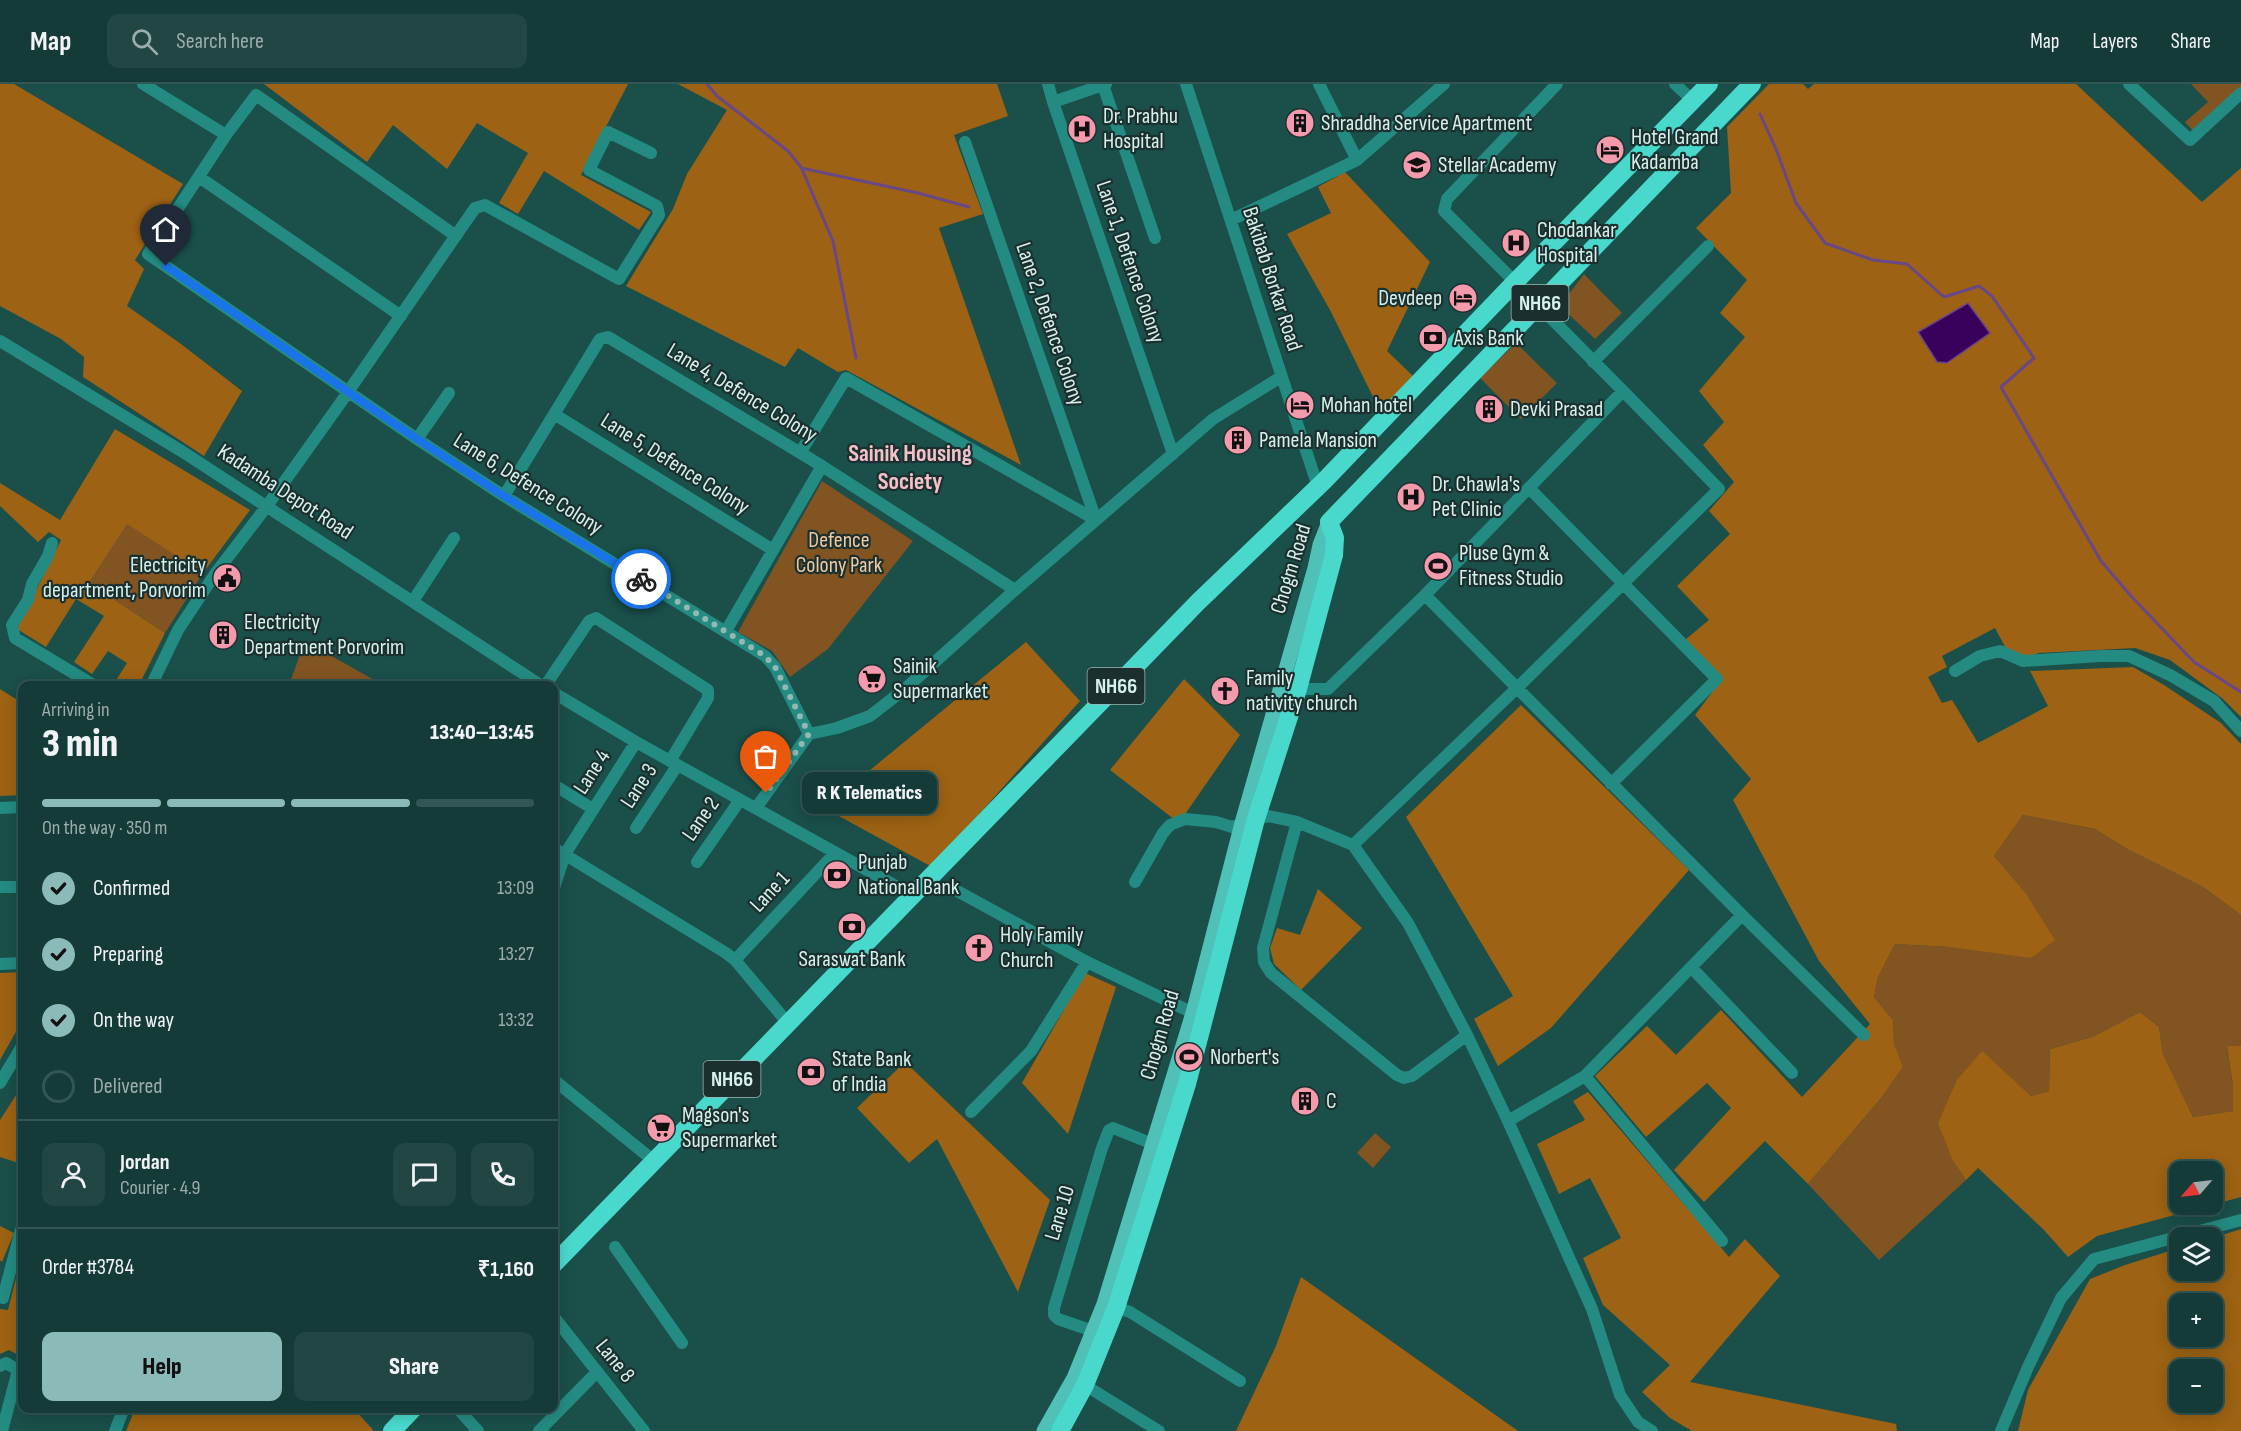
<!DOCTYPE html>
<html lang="en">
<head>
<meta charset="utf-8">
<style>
	:root { --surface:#143b38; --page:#214643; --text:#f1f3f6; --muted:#9dadae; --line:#335553; --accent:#8bbbb9 }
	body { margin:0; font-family:"Sofia Sans Condensed",sans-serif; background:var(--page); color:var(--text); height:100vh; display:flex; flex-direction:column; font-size:22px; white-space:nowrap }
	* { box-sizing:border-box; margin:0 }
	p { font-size:20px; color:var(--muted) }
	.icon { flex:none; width:33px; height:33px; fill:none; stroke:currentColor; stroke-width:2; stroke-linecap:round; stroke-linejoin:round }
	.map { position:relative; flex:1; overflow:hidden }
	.details { position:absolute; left:18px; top:597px; width:540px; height:732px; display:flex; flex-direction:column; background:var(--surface); border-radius:12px; box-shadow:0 3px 15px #0003,0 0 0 2px var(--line) }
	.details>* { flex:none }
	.needle { width:39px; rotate:242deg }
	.buttons { position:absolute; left:2169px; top:1077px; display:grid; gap:12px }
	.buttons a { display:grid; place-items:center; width:54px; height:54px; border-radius:12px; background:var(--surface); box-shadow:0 3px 15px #0003,0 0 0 2px var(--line); font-size:30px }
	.pin { position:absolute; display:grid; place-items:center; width:51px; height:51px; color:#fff; margin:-62px -26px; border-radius:50% 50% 50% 0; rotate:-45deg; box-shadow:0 0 6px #0007 }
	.pin .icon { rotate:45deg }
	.courier { position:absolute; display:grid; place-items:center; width:60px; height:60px; margin:-30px; border:4px solid #1a73e8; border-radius:50%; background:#fff; color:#222; box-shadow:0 2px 8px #0007 }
	.bubble { position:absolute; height:42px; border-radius:12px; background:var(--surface); box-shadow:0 3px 15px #0003,0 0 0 2px var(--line); font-size:20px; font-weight:800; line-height:42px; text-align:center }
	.overview em { font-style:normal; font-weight:800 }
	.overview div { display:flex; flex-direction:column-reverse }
	.overview { display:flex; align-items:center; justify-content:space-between; height:102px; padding:0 24px }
	h1 { font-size:39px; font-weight:800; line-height:45px }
	.bar { display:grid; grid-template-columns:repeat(4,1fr); gap:9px 6px; align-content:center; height:72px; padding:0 24px }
	.bar i { height:8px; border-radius:4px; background:var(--line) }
	.bar .active { background:var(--accent) }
	.bar p { grid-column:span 4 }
	.line { display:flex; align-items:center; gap:15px; padding:0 24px; border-top:2px solid var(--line) }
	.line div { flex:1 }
	.round { display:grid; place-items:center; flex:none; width:63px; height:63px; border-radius:12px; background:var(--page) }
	ol { padding:0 24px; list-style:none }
	li { display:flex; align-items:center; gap:18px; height:66px }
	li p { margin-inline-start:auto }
	li .icon { padding:6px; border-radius:50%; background:var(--accent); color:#111; stroke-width:4 }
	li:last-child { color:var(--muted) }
	li i { width:33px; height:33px; border:3px solid var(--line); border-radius:50% }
	.primary-button { display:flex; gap:12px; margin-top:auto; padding:12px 24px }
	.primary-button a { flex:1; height:69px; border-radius:12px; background:var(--accent); color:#111; font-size:24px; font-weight:800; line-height:69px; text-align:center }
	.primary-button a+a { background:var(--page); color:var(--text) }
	header { display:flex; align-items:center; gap:36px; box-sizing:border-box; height:84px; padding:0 30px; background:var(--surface); border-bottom:2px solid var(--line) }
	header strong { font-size:28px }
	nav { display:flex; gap:33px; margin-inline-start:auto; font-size:21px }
	.search { width:420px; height:54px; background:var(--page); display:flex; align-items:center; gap:15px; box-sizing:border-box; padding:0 21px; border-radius:12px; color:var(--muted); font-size:22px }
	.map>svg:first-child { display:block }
</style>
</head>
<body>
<header>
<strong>Map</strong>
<div class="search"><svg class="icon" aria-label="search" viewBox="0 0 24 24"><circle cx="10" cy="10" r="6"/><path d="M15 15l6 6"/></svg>Search here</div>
<nav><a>Map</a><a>Layers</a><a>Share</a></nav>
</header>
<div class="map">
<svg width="2241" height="1347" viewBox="0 0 2241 1347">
	<rect width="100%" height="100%" fill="#1a4f4a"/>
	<path fill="#815421" d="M2191,0h50v5l-46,44 -10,-11 23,-20z
		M1584,190l38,39 -27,26 -35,-33z
		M1516,259l41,40 -36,36 -41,-41z
		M822,397l91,60 -85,108 -38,28 -18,-26 -34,-19z
		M127,439l76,50 -38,60 -76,-50z
		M305,557l78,44h-94z
		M2023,731l72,14 32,20 76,38 38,28v131l-14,1 6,39v25l-40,6 -30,-63 -4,-27 -19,-15 -48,25 -42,12 -1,42 -18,5 -50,-44 -28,109 13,19 -87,80 -71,-76 74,-87 21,-30 -9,-24 -1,-23 -19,-23 4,-20 17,-33 55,3 75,-55 -31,-36z
		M1375,1049l16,14 -18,21 -16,-15z"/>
	<path fill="#9d6213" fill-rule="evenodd" d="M0,0h14l169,100 -48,76 9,9 -17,37 54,38 61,47 -38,65 -121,-79 1,-20 -23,-18 -61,-33z
		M264,0h364l-47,91 70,37 -12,18 -95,-59 -26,43 -19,-11 29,-50 -51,-30 -30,46 -54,-44 -26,37z
		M678,0h319l11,32 -54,19 29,79 -44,14 82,237 -175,-95 -8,2 -40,-24 -13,19 -159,-81 47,-77 14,-35 40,-64z
		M1769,0h34l5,5 6,-5h262l126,118 39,-34v549l-18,-18 -53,-39 -35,-12 -96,5 -26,9 -18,-34 -53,28 5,11 -19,10 14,26 10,-3 26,43 70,-37 -18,-35 103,-4 31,18 57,38 20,21v171l-38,-28 -76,-38 -32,-20 -72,-14 -29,41 31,36 30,48 -24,18 -81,-11 -55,-3 -17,33 -4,20 19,23 1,23 9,24 -21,30 -74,87 -43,-43 -61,61 -30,-32 57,-62 -24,-25 -61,54 -51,-61 52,-50 29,29 45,-45 81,87 68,-73 -51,-63 -86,-161 18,-21 -56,-64 27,-36 -36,-40 23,-19 -32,-34 53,-52 -21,-23 25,-29 -31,-37 21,-23 -25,-31 46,-54 -25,-24 27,-33 -51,-52 35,-35 -4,-66z
		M1345,88l85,90 -43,89 26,25 -33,35 -50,-101 -43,-76 44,-21 -13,-26z
		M115,345l135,81 -47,63 -76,-49 -38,59 76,50 -26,52h-26l14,-22 -19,-12 -16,23 -18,-12 30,-46 -28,-17 -30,48 -29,-18 44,-89 -12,-8 -11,10 -38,-36v-23l60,37z
		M1026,558l54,59 -148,166 -95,-52 21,-35z
		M1184,595l56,56 -61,88 -69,-53z
		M0,605l22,14v92l-22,1z
		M1521,621l168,165 -138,158 -53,38 -24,-47 39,-23 -107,-179z
		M1318,805l44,39 -61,62 -27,-26 -4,-16 7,-20 23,7z
		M22,888v49l-22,39v-87z
		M1085,889l31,14 -48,147 -46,-51z
		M2140,928l19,15 4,27 30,63 40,-6v-25l-6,-40h14v151l-144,39 -29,21 -25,-28 -65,-61 -12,12 -13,-19 -15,-38 19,-43 25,-29 49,45 18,-5 1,-42 42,-12zM2180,1088h32v32h-32z
		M905,978l145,138 -32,92 -81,-153 -28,24 -52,-55z
		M22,1002v78l-22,-7v-37z
		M1588,1008l141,165 16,-18 35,37 -90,106 206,42 1,7h-205l-22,-13 -28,-26 28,-27 -67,-60 -20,-47 38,-20 -31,-60 -31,16 -22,-50 48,-24 -12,-19z
		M0,1142l14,7 -12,29 -2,-2z
		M2241,1145v202h-223l10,-41 62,-111 35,-14 54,-17 1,22h32l1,-32zM2180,1220h32v32h-32zM2180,1286h32v32h-32z
		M22,1170v103l-13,-7 -9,4v-45l8,1z
		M1301,1193l217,154h-282l40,-85z
		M135,1325h219l20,22h-248z"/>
	<path fill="#39005c" stroke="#684887" stroke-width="1.5" d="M1968,219l22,30 -43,30 -10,-1 -19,-30z"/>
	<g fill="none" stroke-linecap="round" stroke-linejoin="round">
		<path stroke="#684887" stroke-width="3" d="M707,0l10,12 71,55 13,16 32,74 23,117
			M1760,30l16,35 20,54 29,40 48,17 34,4 37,33 35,-11 13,10 42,62 -33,29 100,174 30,35 63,66 47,30
			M801,84l117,25 51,14"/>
		<path stroke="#248b82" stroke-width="12" d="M143,0l83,51
			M1048,0l5,18
			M1106,0l-53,18 120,352
			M1186,0l132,403
			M1319,0l38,76
			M1675,0l18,17
			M2129,0l61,56 51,-47
			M1103,1l52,153
			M965,58l131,378
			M199,93l202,139
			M1231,136l126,-60 87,-76
			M456,152l-200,-141 -30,40 -78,119 269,185 87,57 261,160 10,11 34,67
			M1515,198l-71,-71 3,-12 110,-115
			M0,257l183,111 359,234
			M1593,278l115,-116
			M554,330l219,136
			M417,355l32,-46
			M800,369l46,-75 250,142
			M1529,404l188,191 -106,105
			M504,412l96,-157 8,-2 214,129 193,124
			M52,459l-4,13 -16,28 -4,16 -16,25 3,13 80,48
			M1425,511l317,320 122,120
			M413,517l41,-63
			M726,547l96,-165
			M1955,587l25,-15 20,-5 23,10 77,-5h29l41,19 44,26 27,30
			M151,602l27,-56 37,-56 52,-68 72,-101 136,-197 10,-3 134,74 40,-64 -2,-9 -68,-36 19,-38 43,21
			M545,602l44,-65 7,-3 112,72v8l-38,63
			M1292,605h36l97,-94 198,-204 -85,-86
			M554,609l82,49 276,153
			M554,701l39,24
			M0,724l22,-1
			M756,724l53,-74 28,-6 33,-12 36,-28 109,-98 198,-171 68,-42
			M1297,738l-34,126 1,14 7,11 126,102 7,3 8,-2 55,-41
			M636,744l41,-62
			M1353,761l164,-157 202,-199 -96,-98
			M554,764l172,105 9,7 52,62
			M697,778l43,-62
			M1135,798l28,-49 7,-8 15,-6 31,3 16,5 36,-11 29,6 56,23 55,78 59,112 41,86 84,188 28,86 18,27 14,9
			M0,803h22
			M554,804l11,-34 71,-112
			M959,808l128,70 106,51
			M735,876l100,-107
			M0,880l22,-1
			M1691,883l101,106
			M1585,992l137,165
			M554,996l100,81
			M0,999l22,-37
			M971,1028l60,-61 56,-89
			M1508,1037l77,-45 157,-161
			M615,1163l67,96
			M3,1214l19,-72
			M1111,1222l19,6 110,69
			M554,1233l90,114
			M1093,1247l-35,-12 -4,-4v-7l48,-160 7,-18 4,-2 40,16
			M0,1282l6,-3 12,7 -16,61
			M1080,1298l79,49
			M459,1326l19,21
			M115,1347l9,-23
			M539,1347l58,-59
			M2001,1347l27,-64 33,-69 33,-39 147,-39"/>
		<path stroke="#4fc1b6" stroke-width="15" d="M1044,1347l30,-53 30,-74 89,-291 49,-190 73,-255 5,-23 9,-23"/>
		<path stroke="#49d9cc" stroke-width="18" d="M554,1180l644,-662 126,-121 191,-199 194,-198
			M392,1347l22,-23
			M1060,1347l25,-46 31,-77 71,-224 69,-265 42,-130 36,-134 1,-17 -6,-16 423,-438"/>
	</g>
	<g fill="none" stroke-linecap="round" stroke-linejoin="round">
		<path stroke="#94b8b3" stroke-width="6" stroke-dasharray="0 10.8" d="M641,495l124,77 10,11 34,67 -43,59"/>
		<path stroke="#1a73e8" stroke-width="8" d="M166,182l236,163 102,67 137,83"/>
	</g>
	<defs>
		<g id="building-disc" transform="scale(1.5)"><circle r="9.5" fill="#f39aac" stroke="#1b302e"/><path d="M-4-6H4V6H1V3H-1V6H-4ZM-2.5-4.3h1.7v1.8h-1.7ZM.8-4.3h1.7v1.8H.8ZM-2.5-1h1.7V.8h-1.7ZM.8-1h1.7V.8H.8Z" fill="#111"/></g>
		<g id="hospital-disc" transform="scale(1.5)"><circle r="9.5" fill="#f39aac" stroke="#1b302e"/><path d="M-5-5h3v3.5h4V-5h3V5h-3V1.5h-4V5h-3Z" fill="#111"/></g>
		<g id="hotel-disc" transform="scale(1.5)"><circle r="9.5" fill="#f39aac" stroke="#1b302e"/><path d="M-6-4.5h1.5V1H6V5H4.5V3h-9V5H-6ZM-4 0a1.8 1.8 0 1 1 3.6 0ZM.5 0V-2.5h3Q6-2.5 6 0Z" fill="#111"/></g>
		<g id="school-disc" transform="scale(1.5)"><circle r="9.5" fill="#f39aac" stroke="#1b302e"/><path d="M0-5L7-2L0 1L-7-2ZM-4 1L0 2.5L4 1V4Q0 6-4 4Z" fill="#111"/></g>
		<g id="bank-disc" transform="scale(1.5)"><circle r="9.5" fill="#f39aac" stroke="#1b302e"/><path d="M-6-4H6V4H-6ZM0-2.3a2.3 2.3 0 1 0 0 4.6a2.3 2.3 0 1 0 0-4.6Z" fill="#111"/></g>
		<g id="stadium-disc" transform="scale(1.5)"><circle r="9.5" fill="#f39aac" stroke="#1b302e"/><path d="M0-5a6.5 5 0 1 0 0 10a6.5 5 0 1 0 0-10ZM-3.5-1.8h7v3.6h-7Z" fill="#111"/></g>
		<g id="civic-disc" transform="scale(1.5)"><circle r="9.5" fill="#f39aac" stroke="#1b302e"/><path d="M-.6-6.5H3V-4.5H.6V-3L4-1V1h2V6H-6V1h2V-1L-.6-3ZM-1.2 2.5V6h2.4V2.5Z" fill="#111"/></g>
		<g id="supermarket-disc" transform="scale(1.5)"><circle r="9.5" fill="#f39aac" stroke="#1b302e"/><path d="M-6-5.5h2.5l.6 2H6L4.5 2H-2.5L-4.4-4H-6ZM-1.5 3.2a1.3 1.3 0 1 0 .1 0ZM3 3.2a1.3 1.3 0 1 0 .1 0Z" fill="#111"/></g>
		<g id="church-disc" transform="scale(1.5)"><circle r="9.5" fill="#f39aac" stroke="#1b302e"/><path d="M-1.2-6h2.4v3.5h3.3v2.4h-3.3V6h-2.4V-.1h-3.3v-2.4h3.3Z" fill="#111"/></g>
	</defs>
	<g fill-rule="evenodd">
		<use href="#building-disc" x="1300" y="39"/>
		<use href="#hospital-disc" x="1082" y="45"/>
		<use href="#hotel-disc" x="1610" y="66"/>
		<use href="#school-disc" x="1417" y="81"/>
		<use href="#hospital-disc" x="1516" y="159"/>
		<use href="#hotel-disc" x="1463" y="214"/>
		<use href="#bank-disc" x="1433" y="254"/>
		<use href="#hotel-disc" x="1300" y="321"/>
		<use href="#building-disc" x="1489" y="325"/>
		<use href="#building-disc" x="1238" y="356"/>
		<use href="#hospital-disc" x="1411" y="413"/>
		<use href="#stadium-disc" x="1438" y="482"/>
		<use href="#civic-disc" x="227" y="494"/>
		<use href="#building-disc" x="223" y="551"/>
		<use href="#supermarket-disc" x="872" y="595"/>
		<use href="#church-disc" x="1225" y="607"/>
		<use href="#bank-disc" x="837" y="791"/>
		<use href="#bank-disc" x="852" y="843"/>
		<use href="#church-disc" x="979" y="864"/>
		<use href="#stadium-disc" x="1189" y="973"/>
		<use href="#bank-disc" x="811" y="988"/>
		<use href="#building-disc" x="1305" y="1017"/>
		<use href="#supermarket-disc" x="661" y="1044"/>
	</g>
	<g text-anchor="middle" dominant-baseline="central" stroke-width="4.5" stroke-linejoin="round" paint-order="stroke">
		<g fill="#1b302e" stroke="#9eb6b3" stroke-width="1.5">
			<rect x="1511.5" y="201" width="57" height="36" rx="4.5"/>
			<rect x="1087.5" y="584" width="57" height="36" rx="4.5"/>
			<rect x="703.5" y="977" width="57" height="36" rx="4.5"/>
		</g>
		<g font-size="21" font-weight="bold" fill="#d6f0ec">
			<text x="1540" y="219">NH66</text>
			<text x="1116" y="602">NH66</text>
			<text x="732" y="995">NH66</text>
		</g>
		<g font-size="22" fill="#d6f0ec" stroke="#1b302e" text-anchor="start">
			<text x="1103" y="32">Dr. Prabhu<tspan x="1103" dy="25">Hospital</tspan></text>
			<text x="1321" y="39">Shraddha Service Apartment</text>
			<text x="1631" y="53">Hotel Grand<tspan x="1631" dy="25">Kadamba</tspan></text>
			<text x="1438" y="81">Stellar Academy</text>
			<text x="1537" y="146">Chodankar<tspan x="1537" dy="25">Hospital</tspan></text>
			<text x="1442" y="214" text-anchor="end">Devdeep</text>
			<text x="1454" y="254">Axis Bank</text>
			<text x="1321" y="321">Mohan hotel</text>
			<text x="1510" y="325">Devki Prasad</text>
			<text x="1259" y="356">Pamela Mansion</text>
			<text x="1432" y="400">Dr. Chawla's<tspan x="1432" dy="25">Pet Clinic</tspan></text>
			<text x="1459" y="469">Pluse Gym &amp;<tspan x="1459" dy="25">Fitness Studio</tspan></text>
			<text x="206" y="481" text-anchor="end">Electricity<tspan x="206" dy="25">department, Porvorim</tspan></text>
			<text x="244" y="538">Electricity<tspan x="244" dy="25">Department Porvorim</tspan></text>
			<text x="893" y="582">Sainik<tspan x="893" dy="25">Supermarket</tspan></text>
			<text x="1246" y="594">Family<tspan x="1246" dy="25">nativity church</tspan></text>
			<text x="858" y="778">Punjab<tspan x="858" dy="25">National Bank</tspan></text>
			<text x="1000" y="851">Holy Family<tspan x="1000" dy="25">Church</tspan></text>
			<text x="852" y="875" text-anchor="middle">Saraswat Bank</text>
			<text x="1210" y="973">Norbert's</text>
			<text x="832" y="975">State Bank<tspan x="832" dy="25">of India</tspan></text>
			<text x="1326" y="1017">C</text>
			<text x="682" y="1031">Magson's<tspan x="682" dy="25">Supermarket</tspan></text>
		</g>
		<g font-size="22" fill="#d6f0ec" stroke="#1b302e">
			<text transform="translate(1130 178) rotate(71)">Lane 1, Defence Colony</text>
			<text transform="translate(1272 195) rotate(72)">Bakibab Borkar Road</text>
			<text transform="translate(1050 240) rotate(71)">Lane 2, Defence Colony</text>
			<text transform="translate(742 309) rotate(31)">Lane 4, Defence Colony</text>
			<text transform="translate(675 380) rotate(32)">Lane 5, Defence Colony</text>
			<text transform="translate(528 400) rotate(32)">Lane 6, Defence Colony</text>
			<text transform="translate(285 408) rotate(33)">Kadamba Depot Road</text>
			<text transform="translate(1291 485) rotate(-73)">Chogm Road</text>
			<text transform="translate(592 688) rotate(-57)">Lane 4</text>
			<text transform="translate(639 702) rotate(-57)">Lane 3</text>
			<text transform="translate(701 735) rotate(-55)">Lane 2</text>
			<text transform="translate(770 808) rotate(-47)">Lane 1</text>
			<text transform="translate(1160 951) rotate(-74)">Chogm Road</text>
			<text transform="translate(1060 1129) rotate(-73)">Lane 10</text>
			<text transform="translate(615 1277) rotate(51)">Lane 8</text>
		</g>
		<g font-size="22" fill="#f1c9a1" stroke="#1b302e">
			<text x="839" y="456">Defence<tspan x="839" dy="25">Colony Park</tspan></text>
		</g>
		<g font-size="24" font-weight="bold" fill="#f4c1ca" stroke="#1b302e">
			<text x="910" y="369">Sainik Housing<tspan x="910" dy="28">Society</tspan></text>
		</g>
	</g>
</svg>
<div class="buttons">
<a><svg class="needle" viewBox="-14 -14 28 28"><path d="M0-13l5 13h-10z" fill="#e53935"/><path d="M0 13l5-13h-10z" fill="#9dadae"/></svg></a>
<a><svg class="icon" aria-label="layers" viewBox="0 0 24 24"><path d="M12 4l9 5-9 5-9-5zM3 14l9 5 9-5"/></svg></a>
<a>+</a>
<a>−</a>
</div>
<div class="pin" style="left:766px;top:709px;background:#ea580c"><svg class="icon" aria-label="bag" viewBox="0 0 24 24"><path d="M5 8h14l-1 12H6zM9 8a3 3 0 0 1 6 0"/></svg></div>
<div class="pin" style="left:166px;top:182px;background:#1f2937"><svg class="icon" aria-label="home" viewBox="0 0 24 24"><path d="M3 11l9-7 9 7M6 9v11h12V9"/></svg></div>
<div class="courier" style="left:641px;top:495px"><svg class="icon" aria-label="bike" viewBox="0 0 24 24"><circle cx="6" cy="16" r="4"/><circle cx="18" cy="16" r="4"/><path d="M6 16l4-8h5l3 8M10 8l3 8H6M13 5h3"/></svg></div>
<div class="bubble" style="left:802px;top:688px;width:135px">R K Telematics</div>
<section class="details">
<div class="overview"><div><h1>3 min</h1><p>Arriving in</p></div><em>13:40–13:45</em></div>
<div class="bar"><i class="active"></i><i class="active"></i><i class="active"></i><i></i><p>On the way · 350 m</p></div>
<ol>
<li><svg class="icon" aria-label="check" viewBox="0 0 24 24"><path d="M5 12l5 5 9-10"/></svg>Confirmed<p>13:09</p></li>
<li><svg class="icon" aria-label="check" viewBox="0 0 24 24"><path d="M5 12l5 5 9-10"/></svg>Preparing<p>13:27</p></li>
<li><svg class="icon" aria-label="check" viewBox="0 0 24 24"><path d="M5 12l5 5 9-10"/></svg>On the way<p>13:32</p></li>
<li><i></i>Delivered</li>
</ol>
<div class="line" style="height:108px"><a class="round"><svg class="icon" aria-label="person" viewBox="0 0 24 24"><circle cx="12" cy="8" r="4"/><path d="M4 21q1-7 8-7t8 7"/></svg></a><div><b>Jordan</b><p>Courier · 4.9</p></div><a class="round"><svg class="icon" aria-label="chat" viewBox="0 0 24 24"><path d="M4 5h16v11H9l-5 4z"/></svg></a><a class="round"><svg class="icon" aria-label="phone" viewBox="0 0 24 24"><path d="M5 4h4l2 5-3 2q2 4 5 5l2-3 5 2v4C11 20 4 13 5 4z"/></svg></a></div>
<div class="line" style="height:78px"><div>Order #3784</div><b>₹1,160</b></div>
<div class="primary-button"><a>Help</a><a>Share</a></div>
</section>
</div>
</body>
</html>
